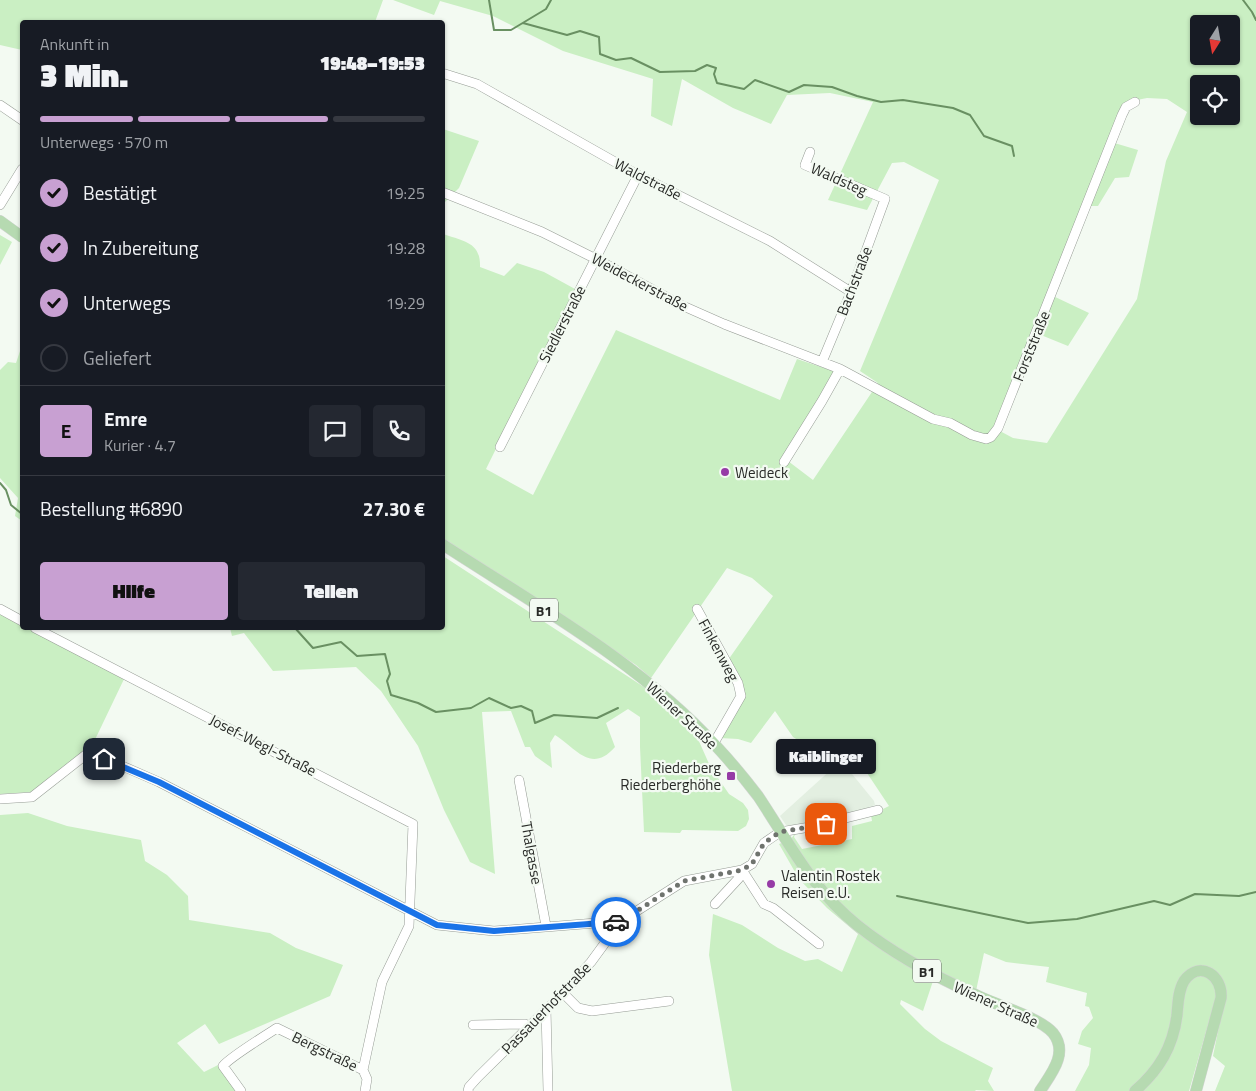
<!DOCTYPE html>
<html lang="de">
<head>
<meta charset="utf-8">
<style>
	:root { --surface:#171b24; --page:#242831; --text:#f1f3f6; --muted:#9ea1a6; --line:#363941; --accent:#c8a0d2 }
	body { margin:0; font-family:"Titillium Web",sans-serif; background:var(--page); color:var(--text); height:100vh; display:flex; flex-direction:column; font-size:19px; white-space:nowrap }
	* { box-sizing:border-box; margin:0 }
	p { font-size:16px; color:var(--muted) }
	.icon { flex:none; width:28px; height:28px; fill:none; stroke:currentColor; stroke-width:2; stroke-linecap:round; stroke-linejoin:round }
	.map { position:relative; flex:1; overflow:hidden }
	.sheet { position:absolute; left:20px; top:20px; width:425px; height:610px; display:flex; flex-direction:column; background:var(--surface); border-radius:5px; box-shadow:0 1px 4px #0004 }
	.sheet>* { flex:none }
	.needle { width:32px; rotate:191deg }
	.controls { position:absolute; left:1190px; top:15px; display:grid; gap:10px }
	.controls a { display:grid; place-items:center; width:50px; height:50px; border-radius:5px; background:var(--surface); box-shadow:0 1px 4px #0004; font-size:25px }
	.pin { position:absolute; display:grid; place-items:center; width:42px; height:42px; color:#fff; margin:-21px; border-radius:10px; box-shadow:0 2px 8px #0006 }
	.courier { position:absolute; display:grid; place-items:center; width:50px; height:50px; margin:-25px; border:4px solid #1a73e8; border-radius:50%; background:#fff; color:#222; box-shadow:0 1px 6px #0007 }
	.bubble { position:absolute; height:35px; border-radius:5px; background:var(--surface); box-shadow:0 1px 4px #0004; font-size:16px; font-weight:800; line-height:35px; text-align:center }
	.headline em { font-style:normal; font-weight:800 }
	.headline div { display:flex; flex-direction:column-reverse }
	.headline { display:flex; align-items:center; justify-content:space-between; height:85px; padding:0 20px }
	h1 { font-size:32px; font-weight:800; line-height:38px }
	.bar { display:grid; grid-template-columns:repeat(4,1fr); gap:8px 5px; align-content:center; height:60px; padding:0 20px }
	.bar i { height:6px; border-radius:4px; background:var(--line) }
	.bar .selected { background:var(--accent) }
	.bar p { grid-column:span 4 }
	.line { display:flex; align-items:center; gap:12px; padding:0 20px; border-top:1px solid var(--line) }
	.line div { flex:1 }
	.round { display:grid; place-items:center; flex:none; width:52px; height:52px; border-radius:5px; background:var(--page) }
	ol { padding:0 20px; list-style:none }
	li { display:flex; align-items:center; gap:15px; height:55px }
	li p { margin-inline-start:auto }
	li .icon { padding:5px; border-radius:50%; background:var(--accent); color:#111; stroke-width:4 }
	li:last-child { color:var(--muted) }
	li i { width:28px; height:28px; border:2px solid var(--line); border-radius:50% }
	.button { display:flex; gap:10px; margin-top:auto; padding:10px 20px }
	.button a { flex:1; height:58px; border-radius:5px; background:var(--accent); color:#111; font-size:20px; font-weight:800; line-height:58px; text-align:center }
	.button a+a { background:var(--page); color:var(--text) }
	.map>svg:first-child { display:block }
</style>
</head>
<body>
<div class="map">
<svg width="1256" height="1091" viewBox="0 0 1256 1091">
	<rect width="100%" height="100%" fill="#f3faf2"/>
	<path fill="#e3efe1" d="M840,764l8,5 26,32 1,4 -14,5 -58,15h-17l-6,-9 54,-49z"/>
	<path fill="#caefc3" fill-rule="evenodd" d="M0,0h383l-8,22h-353v28l-22,-5z
		M393,0h863v1091h-41l10,-25 -12,-10 8,-40 -9,-5 -23,80h-114l14,-26 2,-17 -13,-4 4,-13 11,-13 -4,-11 -4,-1 2,-13 -41,-11 3,-15 -43,-5 -22,-9 -8,38 -43,-10 -10,30 -22,-11 -1,4 25,25 16,12 52,27 -5,13 6,10 -18,-1 -1,1h-243l-23,-136 4,-41 29,11 36,23 27,13 13,-2 24,13 16,-38 -31,-26 -28,-29 -20,-35 12,-5 5,-7 -2,5 8,12 50,-10v-13l20,-5 -1,-6 18,-9 -26,-39 -16,-9 -17,2 -37,-23 -18,-26 -24,32 -13,-4 -18,-1 21,-38 -15,-37 47,-67 -21,-18 -25,-10 -76,110 -15,-13 -193,-127v-304c20,7 38,8 37,33l24,9 13,-13 27,9 31,17 -89,180 47,26 83,-165 164,70 17,-41 39,13 -48,89 25,19 65,-97 -18,-12 79,-191 -35,-18 -12,1 -25,47 -39,-10 45,-98 -43,-9 -43,2 -16,29 -38,-16 -51,-29 -10,47 -21,-10 2,-37 -90,-28 -70,-35 -53,-15 -6,14zM1199,24h32v32h-32zM1199,84h32v32h-32zM1147,98l20,1 20,13 -21,49 -29,138 -90,144 -34,-5 -15,-8 38,-97 32,13 21,-33 -38,-18 35,-89h12l17,-28 14,-1 9,-27 -27,-8 21,-41z
		M443,129l36,12 -20,47 -16,16z
		M0,235l12,7 -12,23z
		M22,345v176l-7,-5 3,-18 -18,-20v-108l8,-8 8,1z
		M443,556l201,131 50,43 16,36 8,12 11,16 14,9 5,7 1,9 -3,7 -8,5 -53,-1h-3l-2,3 -36,-1 -4,-85v-30l-12,-8 -22,14 9,24c-24,27 -38,2 -60,-12l-5,8 2,25 -17,-12 -5,-9h-5l-14,-36 -29,1 13,162 -25,-12 -26,-52 -26,-64 -37,-55 -25,-24 -83,4 -29,-38 -12,3 -2,-8h212z
		M0,613l22,12v3h6l97,49 -34,71 -59,44 -32,2z
		M28,813l39,13 74,14 4,21 22,14 21,21 1,24 81,13 26,15 47,17 -13,31 -111,48 -14,-20 -28,19 27,29 14,-7 20,26h-238v-276z"/>
	<g fill="none" stroke-linecap="round" stroke-linejoin="round">
		<path stroke="#699062" stroke-width="2" d="M489,0l5,30h17l35,-21 5,-9
			M1243,0l9,12 4,8
			M523,23l44,12 13,-4 19,6 1,17 16,6 15,-2 29,14 35,-1 12,-6 9,3 -2,6 3,9 27,6 11,-9 34,12 15,-7 28,2 25,9 24,6 22,-2 50,8 17,7 14,21 28,10 2,10
			M0,483l6,7 5,15 11,9
			M295,628l18,20 28,-6 16,14 28,-2 5,20 -3,7 4,14 27,8 18,9 35,-4 18,-10 22,10 10,-2 11,5 3,12 19,-8 43,3 21,-10
			M897,896l131,27 49,-4 77,-18 16,4 25,-11 44,2 17,-4"/>
		<g stroke="#969c95" stroke-width="10">
			<path id="minor" d="M442,73l35,11 161,91 132,66 81,51
				M0,105l22,15
				M810,152l-5,13 80,34 -34,93 -29,70
				M442,192l100,40 54,27 85,46 43,19 116,45 93,50 17,4 22,12 14,4 5,-2 7,-9 124,-313 4,-8 9,-5
				M0,205l22,-36
				M500,447l138,-272
				M784,462l38,-61 18,-32
				M0,609l22,12
				M697,609l41,74 3,13 -27,47
				M35,628l378,196 -4,102 -27,56 -19,88 -86,-42c-11,7 -48,30 -54,38l18,25
				M519,780l27,146
				M0,799l32,-2 56,-44 32,12 39,17 278,143 57,6 127,-10 63,-40 58,-11 10,-6 12,-21 16,-11 30,-5 68,-17
				M742,870l22,34 9,4 46,36
				M715,904l24,-26 3,-8
				M563,993l15,15 14,3 77,-10
				M546,1009l2,82
				M473,1025l52,-1 3,3
				M363,1070l4,9 -2,12
				M468,1091l1,-4 9,-10 85,-84 28,-31 30,-41"/>
		</g>
		<g stroke="#d4d4d4" stroke-width="12">
			<path id="major" d="M0,221l22,16
				M442,544c95,62 197,118 274,202 15,16 29,33 42,50 32,48 53,92 99,129 36,29 77,51 119,70 20,10 63,22 77,38 16,20 -2,41 -13,58
				M1135,1091c24,-21 38,-44 42,-76 1,-11 1,-24 7,-34 16,-22 39,-5 37,17l-25,93"/>
		</g>
		<use href="#minor" stroke="#fff" stroke-width="9"/>
		<use href="#major" stroke="#b6dab1" stroke-width="11"/>
	</g>
	<g fill="none" stroke-linecap="round" stroke-linejoin="round">
		<path stroke="#6f736e" stroke-width="5" stroke-dasharray="0 9" d="M616,922l5,-1 63,-40 58,-11 10,-6 12,-21 16,-11 46,-8"/>
		<path stroke="#1a73e8" stroke-width="6" d="M104,759l55,23 278,143 57,6 122,-9"/>
	</g>
	<g fill="#963ba6" stroke="#f3faf2" stroke-width="2">
		<circle cx="725" cy="472" r="5"/>
		<rect x="726" y="771" width="10" height="10" rx="2.5"/>
		<circle cx="771" cy="884" r="5"/>
	</g>
	<g text-anchor="middle" dominant-baseline="central" stroke-width="4.5" stroke-linejoin="round" paint-order="stroke">
		<g fill="#f3faf2" stroke="#656864" stroke-width="1">
			<rect x="530" y="598.5" width="28" height="23" rx="4"/>
			<rect x="913" y="959.5" width="28" height="23" rx="4"/>
		</g>
		<g font-size="14" font-weight="bold" fill="#282a27">
			<text x="544" y="610">B1</text>
			<text x="927" y="971">B1</text>
		</g>
		<g font-size="15" fill="#282a27" stroke="#f3faf2">
			<text transform="translate(648 179) rotate(27)">Waldstraße</text>
			<text transform="translate(839 179) rotate(24)">Waldsteg</text>
			<text transform="translate(854 281) rotate(-69)">Bachstraße</text>
			<text transform="translate(640 282) rotate(28)">Weideckerstraße</text>
			<text transform="translate(562 324) rotate(-63)">Siedlerstraße</text>
			<text transform="translate(1031 346) rotate(-68)">Forststraße</text>
			<text transform="translate(719 650) rotate(62)">Finkenweg</text>
			<text transform="translate(682 715) rotate(43)">Wiener Straße</text>
			<text transform="translate(263 745) rotate(27)">Josef-Wegl-Straße</text>
			<text transform="translate(532 853) rotate(80)">Thalgasse</text>
			<text transform="translate(996 1004) rotate(24)">Wiener Straße</text>
			<text transform="translate(546 1008) rotate(-46)">Passauerhofstraße</text>
			<text transform="translate(325 1051) rotate(26)">Bergstraße</text>
		</g>
		<g font-size="15" fill="#282a27" stroke="#f3faf2" text-anchor="start">
			<text x="735" y="472">Weideck</text>
			<text x="721" y="767" text-anchor="end">Riederberg<tspan x="721" dy="17">Riederberghöhe</tspan></text>
			<text x="781" y="875">Valentin Rostek<tspan x="781" dy="17">Reisen e.U.</tspan></text>
		</g>
	</g>
</svg>
<div class="controls">
<a><svg class="needle" viewBox="-14 -14 28 28"><path d="M0-13l5 13h-10z" fill="#e53935"/><path d="M0 13l5-13h-10z" fill="#9ea1a6"/></svg></a>
<a><svg class="icon" aria-label="locate" viewBox="0 0 24 24"><circle cx="12" cy="12" r="6"/><path d="M12 2v4M12 18v4M2 12h4M18 12h4"/></svg></a>
</div>
<div class="pin" style="left:826px;top:824px;background:#ea580c"><svg class="icon" aria-label="bag" viewBox="0 0 24 24"><path d="M5 8h14l-1 12H6zM9 8a3 3 0 0 1 6 0"/></svg></div>
<div class="pin" style="left:104px;top:759px;background:#1f2937"><svg class="icon" aria-label="home" viewBox="0 0 24 24"><path d="M3 11l9-7 9 7M6 9v11h12V9"/></svg></div>
<div class="courier" style="left:616px;top:922px"><svg class="icon" aria-label="car" viewBox="0 0 24 24"><path d="M5 17H2v-5l4-1 3-4h7l3 4 3 1v5h-3M9 17h6M6 11h13"/><circle cx="7" cy="17" r="2"/><circle cx="17" cy="17" r="2"/></svg></div>
<div class="bubble" style="left:776px;top:739px;width:100px">Kaiblinger</div>
<section class="sheet">
<div class="headline"><div><h1>3 Min.</h1><p>Ankunft in</p></div><em>19:48–19:53</em></div>
<div class="bar"><i class="selected"></i><i class="selected"></i><i class="selected"></i><i></i><p>Unterwegs · 570 m</p></div>
<ol>
<li><svg class="icon" aria-label="check" viewBox="0 0 24 24"><path d="M5 12l5 5 9-10"/></svg>Bestätigt<p>19:25</p></li>
<li><svg class="icon" aria-label="check" viewBox="0 0 24 24"><path d="M5 12l5 5 9-10"/></svg>In Zubereitung<p>19:28</p></li>
<li><svg class="icon" aria-label="check" viewBox="0 0 24 24"><path d="M5 12l5 5 9-10"/></svg>Unterwegs<p>19:29</p></li>
<li><i></i>Geliefert</li>
</ol>
<div class="line" style="height:90px"><b class="round" style="background:var(--accent);color:#111">E</b><div><b>Emre</b><p>Kurier · 4.7</p></div><a class="round"><svg class="icon" aria-label="chat" viewBox="0 0 24 24"><path d="M4 5h16v11H9l-5 4z"/></svg></a><a class="round"><svg class="icon" aria-label="phone" viewBox="0 0 24 24"><path d="M5 4h4l2 5-3 2q2 4 5 5l2-3 5 2v4C11 20 4 13 5 4z"/></svg></a></div>
<div class="line" style="height:65px"><div>Bestellung #6890</div><b>27.30 €</b></div>
<div class="button"><a>Hilfe</a><a>Teilen</a></div>
</section>
</div>
</body>
</html>
